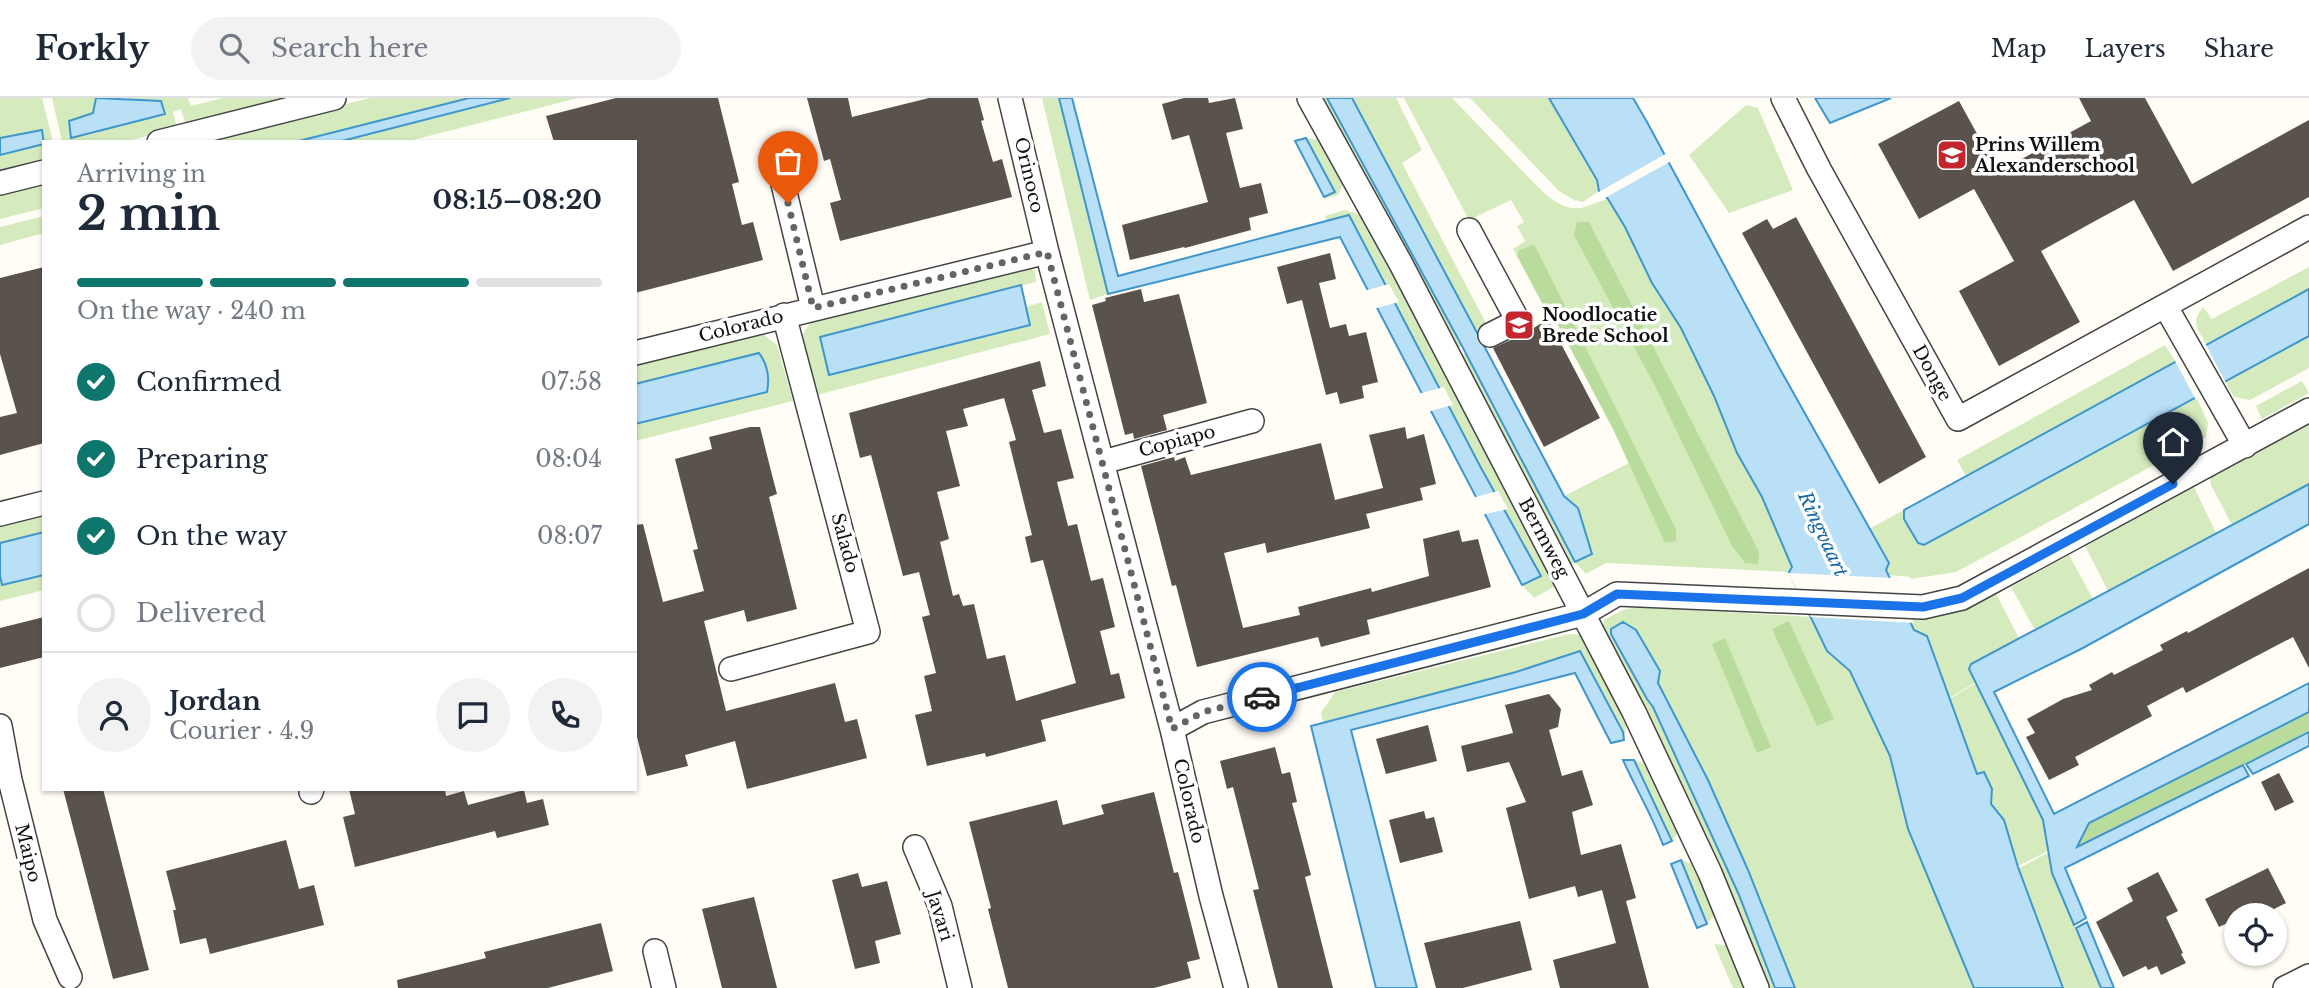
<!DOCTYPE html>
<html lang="en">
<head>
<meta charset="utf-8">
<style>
	:root { --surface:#fff; --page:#f2f2f3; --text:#1f2937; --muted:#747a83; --line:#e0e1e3; --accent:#0f766e }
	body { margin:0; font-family:"Libre Baskerville",serif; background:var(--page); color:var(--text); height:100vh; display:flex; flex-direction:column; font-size:26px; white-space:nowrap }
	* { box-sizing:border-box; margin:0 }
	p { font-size:23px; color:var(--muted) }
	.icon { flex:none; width:38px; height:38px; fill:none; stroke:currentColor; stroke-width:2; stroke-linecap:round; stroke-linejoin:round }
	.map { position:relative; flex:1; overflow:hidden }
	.side { position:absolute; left:42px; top:42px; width:595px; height:651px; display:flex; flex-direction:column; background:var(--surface); border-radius:0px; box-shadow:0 2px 5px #0004 }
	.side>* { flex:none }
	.buttons { position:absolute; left:2224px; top:805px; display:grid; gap:14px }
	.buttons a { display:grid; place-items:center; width:63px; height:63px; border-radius:50%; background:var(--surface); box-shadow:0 2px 5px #0004; font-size:35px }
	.pin { position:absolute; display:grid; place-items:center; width:60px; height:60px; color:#fff; margin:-72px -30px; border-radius:50% 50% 50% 0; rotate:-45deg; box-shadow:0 0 7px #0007 }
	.pin .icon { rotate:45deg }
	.courier { position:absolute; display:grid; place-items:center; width:70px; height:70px; margin:-35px; border:5px solid #1a73e8; border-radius:50%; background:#fff; color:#222; box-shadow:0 2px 9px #0007 }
	.head em { font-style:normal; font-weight:800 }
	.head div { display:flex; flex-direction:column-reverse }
	.head { display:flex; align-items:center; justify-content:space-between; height:119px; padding:0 35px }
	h1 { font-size:46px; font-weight:800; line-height:52px }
	.bar { display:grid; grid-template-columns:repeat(4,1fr); gap:10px 7px; align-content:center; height:84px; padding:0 35px }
	.bar i { height:9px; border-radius:5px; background:var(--line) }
	.bar .on { background:var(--accent) }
	.bar p { grid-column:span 4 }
	.line { display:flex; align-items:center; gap:18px; padding:0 35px; border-top:2px solid var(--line) }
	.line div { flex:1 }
	.round { display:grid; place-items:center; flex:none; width:74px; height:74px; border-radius:37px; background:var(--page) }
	ol { padding:0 35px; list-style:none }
	li { display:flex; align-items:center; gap:21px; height:77px }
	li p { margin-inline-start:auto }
	li .icon { padding:7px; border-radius:50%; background:var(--accent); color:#fff; stroke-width:4 }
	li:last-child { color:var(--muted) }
	li i { width:38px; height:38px; border:4px solid var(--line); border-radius:50% }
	header { display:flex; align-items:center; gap:42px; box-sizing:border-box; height:98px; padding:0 35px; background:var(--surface); border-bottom:2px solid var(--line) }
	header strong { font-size:33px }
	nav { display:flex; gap:38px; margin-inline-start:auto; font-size:24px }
	.search { width:490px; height:63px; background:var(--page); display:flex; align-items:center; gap:18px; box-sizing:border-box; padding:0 24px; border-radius:38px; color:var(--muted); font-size:26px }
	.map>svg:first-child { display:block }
</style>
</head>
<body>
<header>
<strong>Forkly</strong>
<div class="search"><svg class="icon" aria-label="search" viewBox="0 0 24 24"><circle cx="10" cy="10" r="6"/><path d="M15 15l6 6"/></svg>Search here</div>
<nav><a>Map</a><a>Layers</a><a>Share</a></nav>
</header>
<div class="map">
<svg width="2309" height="890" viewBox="0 0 2309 890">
	<rect width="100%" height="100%" fill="#fffdf5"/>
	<path fill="#d5ebbd" d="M0,0h42l11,44h-8l-3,-12 -42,8z
		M52,0h44l-3,15 -24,8 3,17 89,-37 -32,-1 -1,-2h60l3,8 32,-8h74l-111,28 -5,-17 -8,3 4,16 -53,14h-62z
		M370,0h99l-174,44h-98z
		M510,0h68l-173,44h-67z
		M1042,0h17l49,196 -18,6z
		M1319,0h8l135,248 -8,4z
		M1352,0h44l26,52 -20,13 88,168 -12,6z
		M1404,0h48l81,84c12,12 29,29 48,26 9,-2 18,-7 27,-9l17,28 27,56 29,45 33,68 23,57 25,44 30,70 -3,5 -183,-9 -20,11 -11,-12 -7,5 -110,-210 8,-4 109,209 3,-54 -14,-12 65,-33 36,80 -131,-299 -15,6 -2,6 -4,-7 12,-8 -8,-15 7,-4 -13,-22 -42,20z
		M1470,0h79l48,82 2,11 -16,11 -9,-2 -15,-9z
		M1746,7l12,3 35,82 -64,23 -40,-58z
		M1306,40l16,2 22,42 -6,13 -13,4 -1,-2 11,-6z
		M44,46v18l-44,11v-18z
		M44,83v27l-44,11v-27z
		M1344,112l23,7 190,368 -23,13 -12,-13 18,-10 -60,-109 -131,-250 -23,5 -1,-5z
		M44,118v17l-44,12v-18z
		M1026,168l9,5 1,11 -215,55 8,37 201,-49 -4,-18 16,-5 8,32 -237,62 -12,-60 13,-18z
		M2309,169v22l-102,57c-9,-17 -17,-23 -4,-39l9,12z
		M763,236l14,11 16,56 -158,40v-17l132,-32 -8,-39 -124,31v-20z
		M2309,238v32l-59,32 -16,-3 -9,-15z
		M2165,247l11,17 -210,114 -9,-16z
		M2302,283l7,12 -47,26 -6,-13z
		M2196,298l12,27 -2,14 -250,135 -45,7 -1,-2 -22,-2 -2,-5 3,-7 -20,-34 35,-19v9l13,24 8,2z
		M2309,325v61l-77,41 -21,-40 -1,-8z
		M2194,389l22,46 -108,58 -23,-45z
		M44,417v17l-44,11v-17z
		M2069,457l24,44 -58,31 -24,-43z
		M44,477v15l-44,11v-25l3,9z
		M1996,496l23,44 -48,26 -2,5 7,13 -28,17 -21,-63 -13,-5 -6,-14c36,1 56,-5 88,-23z
		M1638,509l174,10 15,34 23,20 40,85 18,73 66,159h-179l-47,-118 -40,-90 -50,-97 -47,-49 36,65 6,8 86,188 36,93h-9l-164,-357 2,-11 19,-10z
		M1569,536l11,1 26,46 20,45 -2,14 -1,-8 -43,-80 -64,20 -193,50 -2,-9 14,-21z
		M1976,585l67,137 5,31 -30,15 -14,-46 -13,-16 1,-15 -8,-17 -7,2 -29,-74z
		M1634,662l17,6 30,62 -9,13z
		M2048,755l4,20 49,115h-38l-44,-120z
		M1681,762l15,5 20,48 -9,11z
		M1714,846l17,2 16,42h-14z"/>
	<path fill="#b9dc9c" d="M1577,124h12l170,330 -1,12 -13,-1 -13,-17 -76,-158 -82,-153z
		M1534,146l142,285v12l-11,2 -51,-112 -56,-106 -9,-9 -32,-60 2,-6z
		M1789,523l45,98 -17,7 -45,-97z
		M1725,540l46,109 -14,6 -45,-109z
		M2309,614v20l-233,116 13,-25z"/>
	<path fill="#b9e0f7" stroke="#3f96cf" stroke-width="2" d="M96,0l65,3 4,13 -94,24 -2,-17 24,-8z
		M469,0h41l-172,44h-43z
		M1059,0h13l46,178 231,-61 131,251 61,110 -19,9 -182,-348 -232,57z
		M1327,0h25l212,398 14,12 14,46 -17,8 -113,-216z
		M1549,0h84l14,24 133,247 109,194 -3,7 28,60 13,6 50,138 7,-2 8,17 -1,15 13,16 14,47 45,121h-89l-66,-159 -18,-73 -40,-85 -23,-20 -38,-79 3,-5 -30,-70 -25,-44 -23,-57 -33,-68 -29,-45 -27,-56 -17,-28 -9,-8 -2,-11z
		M1815,0h76l-61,25z
		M42,32l2,14 -44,11v-17z
		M1306,40l29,54 -11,5 -29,-56z
		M1021,187l9,40 -201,50 -9,-38z
		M2309,191v47l-385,209 -6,-2 -14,-24v-9z
		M759,255c9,12 11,24 8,39l-132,32v-40z
		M2309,386v40l-228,125 -87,43 60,122 255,-131v29l-220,111 -12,24 166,-82 6,11 -184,92 21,50 -12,7 -22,-52 -9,-53 -74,-151 2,-5z
		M44,434v43l-42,10 -2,-9v-33z
		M1623,524l13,8 24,41 -2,12 50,97 40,90 47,118h-20l-36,-93 -86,-188 -6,-8 -36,-65v-5z
		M1580,553l43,81 1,8 -13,3 -36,-70 -224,57 66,258h-41l-65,-262 205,-54z
		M2309,634v14l-56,28 -7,-10z
		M1623,662h11l38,81 -9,4c-11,-30 -27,-56 -40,-85z
		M1681,762l26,64 -10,4 -26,-64z
		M2087,824l27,66h-13l-25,-60z"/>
	<path fill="#fffdf5" d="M1669,54l4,8 -70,39 -6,-6z
		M1389,186l10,18 -26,7 -9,-18z
		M2205,245l22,42 -31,15 -22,-41z
		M1444,289l9,18 -26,7 -9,-18z
		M1498,393l10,18 -27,6 -9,-17z
		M1788,475l105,5 21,45 -103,-6z"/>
	<path fill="#5a524d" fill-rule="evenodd" d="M616,0h102l21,84 -7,2 10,41 11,-3 10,38 -128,33v-151h-81l-8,-26z
		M807,0h41l4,19 77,-19h49l6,22 -3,1 12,41 9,-3 10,38 -172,44 -10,-38 11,-3 -11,-41 -6,2z
		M1184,0h24l1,5 26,-5 8,31 -17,4 14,55 21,-5 7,30 -19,5 2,12 -66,18 -1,-1 -54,13 -8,-35 86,-23 -19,-67 -17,5 -10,-36z
		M2079,0h66l47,86 117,-64v77l-136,74 -39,-71 -39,21 -54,30 39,71 -81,44 -40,-75 55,-30 -40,-72 -55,30 -41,-75 81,-43 39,71 93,-51z
		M1796,119l130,240 -47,27 -137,-251 25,-14 6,10z
		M1330,155l6,26 -17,4 11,45 16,-4 3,12 17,-4 12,50 -16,4 2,12 -24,6 -3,-12 -11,3 -24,-95 -15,4 -10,-37z
		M44,169v176l-44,12v-38l17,-4 -17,-59v-76z
		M1141,191l3,13 35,-8 28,109 -44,12 4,15 -33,9 -1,-6 -8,2 -33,-130 14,-4 -1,-3z
		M1548,221l52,99 -56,29 -51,-99 31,-14z
		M1040,263l6,25 -14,4 12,43 17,-4 13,49 -17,4 11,44 9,-2 14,57 12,-3 12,49 -15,4 11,44 8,-2 6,25 -84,22 5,21 -60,16 -1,-4 -58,13 -12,-51 17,-4 -8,-35 12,-3 -14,-56 8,-2 -11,-43 -16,4 -32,-121 -11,3 -11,-45zM1004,300l12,42 -7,2 23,93 -7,2 6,26 12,-3 33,123 -60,18 -11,-46 -18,4 -13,-55 -11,2 -4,-12 -6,2 -13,-54 9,-3 -12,-47 23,-6 -14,-55 22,-5 -5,-17z
		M750,329h10l11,44 6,23 -8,3 28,112 -50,13 -3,-12 -40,11 22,90 109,-28 10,39 12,-3 10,39 -120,31 -12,-48 -50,14 3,11 -41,10 -12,-47v-204l8,-1 20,78 41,-11 -11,-41 5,-1 -23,-90 37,-10 -3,-12z
		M1405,329l2,12 17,-5 12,50 -16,4 3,12 -57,14 4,14 -103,25 -2,-10 -41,10 19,75 57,-13 -2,-8 73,-19 1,4 57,-16 -6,-37 36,-9 3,12 16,-3 13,48 -124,33 3,14 -49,13 -3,-10 -121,30 -21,-82 -4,1 -31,-120 33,-9 1,4 10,-4 6,18 130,-32 14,57 48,-12 -14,-53z
		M2309,470v100l-16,-31 -107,56 -3,-6 -36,19 5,10 -77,41 4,8 -30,15 -23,-43 9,-4 -8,-14 36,-20 29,-9 -3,-5 23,-13 2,3 49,-25 -3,-5 27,-14 1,2z
		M44,519v40l-44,11v-40z
		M1549,596l12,15 -3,18 -9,3 13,46 20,-6 11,35 -21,7 9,43 40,-11 15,54 -10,3 23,87h-89l-7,-28 63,-17 -14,-53 -24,7 -3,-11 -46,13 -23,-91 20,-6 -17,-40 -42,10 -6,-26 52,-13 -8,-28z
		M1428,627l9,36 -51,13 -10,-35z
		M1275,649l7,27 8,-2 7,30 -5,1 19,72 -6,2 28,111h-55l-25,-98 6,-1 -11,-43 -15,-59 -6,2 -7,-28z
		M2279,675l15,29 -19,9 -14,-29z
		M63,691h40l46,181 -36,9z
		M349,691h96l1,7 18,-5 4,14 56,-15 3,13 16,-4 6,26 -52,13 -2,-7 -140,36 -12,-50 12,-3z
		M1154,694l20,81 4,-1 22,87 -13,3 4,16 -37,10h-146l-20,-79 3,-1 -22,-86 88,-22 6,25 41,-11 -3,-9z
		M1424,713l2,8 8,-2 9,35 -43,11 -11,-43z
		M286,742l13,49 15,-4 10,40 -114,29 -4,-16 -26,6 -7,-34h3l-10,-39z
		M2268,770l18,35 -24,12h-26v4l-17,8 -14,-28z
		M2158,774l20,39 -12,6 17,36 -2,1 5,9 -25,12 -4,-9 -9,4 -2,-4 -23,11 -27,-55 37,-21 -6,-13z
		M858,775l4,14 25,-6 14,53 -26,7 5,22 -25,6 -23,-89z
		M754,799l23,91h-55l-20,-79z
		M1520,823l12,49 -69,18h-27l-12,-45z
		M601,825l12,48 -65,17h-150l-1,-8 89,-22 -2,-6z"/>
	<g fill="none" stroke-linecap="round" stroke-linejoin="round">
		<g stroke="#444" stroke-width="26">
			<path id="street" d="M1010,0l37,154
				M1309,0l92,166 233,448 76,161 47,115
				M1783,0l36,71 139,250 351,-192
				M159,44l175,-44
				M781,78l32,132
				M0,85l44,-11
				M1469,132l49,91 -28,14
				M2166,209l79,139
				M635,255l412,-101 125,477 39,167 25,92
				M1103,364l149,-41
				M0,416l44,-11
				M731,571l137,-37 -84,-317
				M0,628l10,54 35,140 25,57
				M1172,631l31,-17 380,-98 34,-20 306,13 39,-9 347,-188
				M311,694l1,-3
				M915,749l25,59 20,82
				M655,853l9,37
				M2285,890l24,-12"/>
		</g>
		<use href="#street" stroke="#fff" stroke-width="23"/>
	</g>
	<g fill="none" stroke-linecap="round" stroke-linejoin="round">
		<path stroke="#646461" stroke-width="7" stroke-dasharray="0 12.6" d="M788,105l25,105 234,-56 125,477 31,-17 59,-15"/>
		<path stroke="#1a73e8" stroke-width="9" d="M1262,599l321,-83 34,-20 306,13 39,-9 211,-114"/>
	</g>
	<defs>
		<g id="school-square" transform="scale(1.575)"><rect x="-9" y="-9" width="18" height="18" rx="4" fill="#c4262e" stroke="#fff"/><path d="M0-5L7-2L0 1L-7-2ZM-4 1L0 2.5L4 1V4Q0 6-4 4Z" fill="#fff"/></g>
	</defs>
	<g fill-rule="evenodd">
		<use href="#school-square" x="1952" y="57"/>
		<use href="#school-square" x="1519" y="227"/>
	</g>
	<g text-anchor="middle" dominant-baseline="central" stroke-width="7" stroke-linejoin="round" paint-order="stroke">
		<g font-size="18" font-weight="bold" fill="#111" stroke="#fff" text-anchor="start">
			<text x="1975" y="47">Prins Willem<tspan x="1975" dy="21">Alexanderschool</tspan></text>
			<text x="1542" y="217">Noodlocatie<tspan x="1542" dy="21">Brede School</tspan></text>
		</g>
		<g font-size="18" fill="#111" stroke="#fff">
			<text transform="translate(1029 77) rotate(77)">Orinoco</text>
			<text transform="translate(741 228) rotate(-14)">Colorado</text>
			<text transform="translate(1932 275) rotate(61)">Donge</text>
			<text transform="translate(1177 343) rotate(-15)">Copiapo</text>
			<text transform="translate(1544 440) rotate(62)">Bermweg</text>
			<text transform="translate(845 445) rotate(75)">Salado</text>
			<text transform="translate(1189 703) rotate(77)">Colorado</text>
			<text transform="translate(28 755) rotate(76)">Maipo</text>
			<text transform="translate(940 818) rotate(73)">Javari</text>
		</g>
		<g font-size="19" font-style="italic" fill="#1768a6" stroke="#fff">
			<text transform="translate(1823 436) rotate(65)">Ringvaart</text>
		</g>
	</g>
</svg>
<div class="buttons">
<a><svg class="icon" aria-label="locate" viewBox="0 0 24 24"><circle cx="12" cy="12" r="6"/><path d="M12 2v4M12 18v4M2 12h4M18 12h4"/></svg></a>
</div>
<div class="pin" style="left:788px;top:105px;background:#ea580c"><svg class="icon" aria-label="bag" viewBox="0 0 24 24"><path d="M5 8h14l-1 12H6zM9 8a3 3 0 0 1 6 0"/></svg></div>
<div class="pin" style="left:2173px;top:386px;background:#1f2937"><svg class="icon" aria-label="home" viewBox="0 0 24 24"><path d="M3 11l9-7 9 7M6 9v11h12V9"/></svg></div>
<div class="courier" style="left:1262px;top:599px"><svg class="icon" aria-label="car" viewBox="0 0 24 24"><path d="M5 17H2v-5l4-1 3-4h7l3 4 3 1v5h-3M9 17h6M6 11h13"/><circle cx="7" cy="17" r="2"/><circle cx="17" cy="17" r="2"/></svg></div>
<section class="side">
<div class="head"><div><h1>2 min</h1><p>Arriving in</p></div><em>08:15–08:20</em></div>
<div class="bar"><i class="on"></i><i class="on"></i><i class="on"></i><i></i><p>On the way · 240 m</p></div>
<ol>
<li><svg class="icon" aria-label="check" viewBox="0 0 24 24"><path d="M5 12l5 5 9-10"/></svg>Confirmed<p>07:58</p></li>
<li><svg class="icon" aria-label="check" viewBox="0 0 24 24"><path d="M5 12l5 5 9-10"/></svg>Preparing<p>08:04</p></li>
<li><svg class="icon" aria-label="check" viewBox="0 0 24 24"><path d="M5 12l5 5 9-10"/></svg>On the way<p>08:07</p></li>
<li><i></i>Delivered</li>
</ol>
<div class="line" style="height:126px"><a class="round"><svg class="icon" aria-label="person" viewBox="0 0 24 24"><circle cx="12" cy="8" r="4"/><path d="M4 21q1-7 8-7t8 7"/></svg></a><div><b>Jordan</b><p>Courier · 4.9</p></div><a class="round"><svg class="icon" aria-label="chat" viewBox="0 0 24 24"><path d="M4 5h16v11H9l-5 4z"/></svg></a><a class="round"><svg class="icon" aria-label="phone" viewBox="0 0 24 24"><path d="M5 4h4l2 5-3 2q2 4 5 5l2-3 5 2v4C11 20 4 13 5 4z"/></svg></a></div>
</section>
</div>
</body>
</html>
